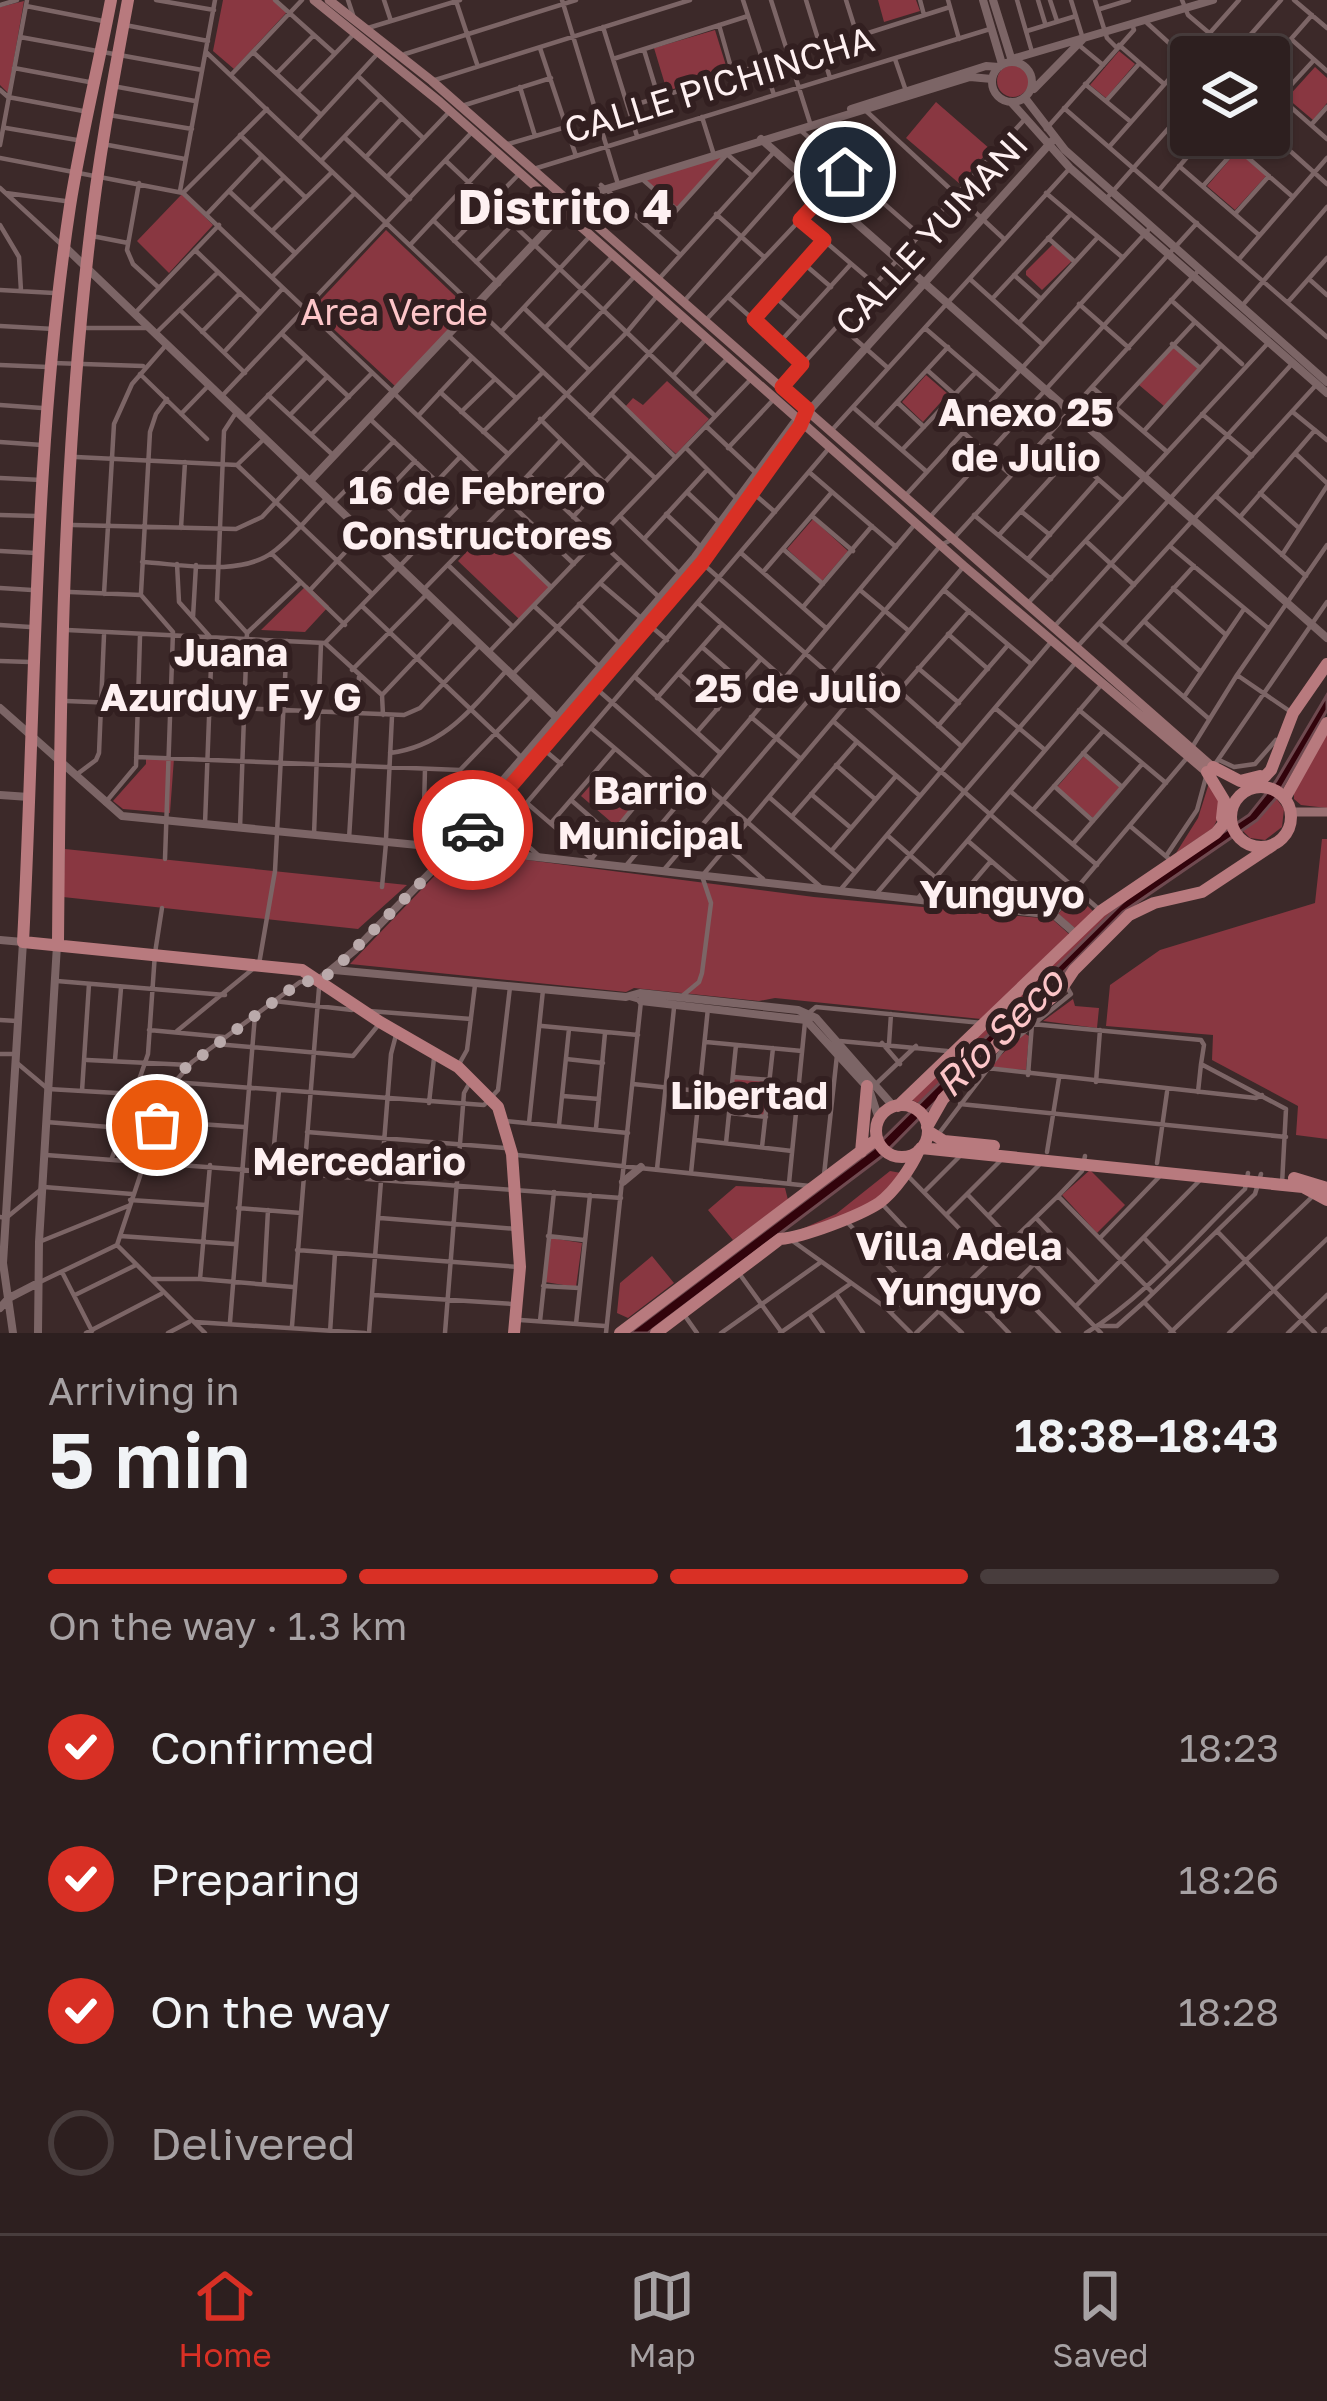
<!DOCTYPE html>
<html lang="en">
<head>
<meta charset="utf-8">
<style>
	:root { --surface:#2d1f1f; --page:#352728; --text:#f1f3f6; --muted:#a7a2a4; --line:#483d3d; --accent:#d93025 }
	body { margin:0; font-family:"Golos Text",sans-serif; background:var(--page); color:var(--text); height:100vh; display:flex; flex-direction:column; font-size:45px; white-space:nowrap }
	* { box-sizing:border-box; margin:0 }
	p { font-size:39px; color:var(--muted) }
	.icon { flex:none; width:66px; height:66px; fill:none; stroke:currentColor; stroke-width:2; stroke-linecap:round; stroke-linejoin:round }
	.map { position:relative; height:1333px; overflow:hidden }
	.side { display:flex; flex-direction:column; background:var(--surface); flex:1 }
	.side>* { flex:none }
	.fabs { position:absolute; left:1170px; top:36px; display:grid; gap:24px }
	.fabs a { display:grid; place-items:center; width:120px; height:120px; border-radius:12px; background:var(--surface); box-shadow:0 3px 9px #0004,0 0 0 3px var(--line); font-size:60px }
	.pin { position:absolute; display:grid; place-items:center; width:102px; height:102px; color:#fff; margin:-51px; border:6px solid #fff; border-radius:50%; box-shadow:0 3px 12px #0007 }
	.courier { position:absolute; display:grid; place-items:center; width:120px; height:120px; margin:-60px; border:9px solid #d93025; border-radius:50%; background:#fff; color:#222; box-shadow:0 3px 15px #0007 }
	.head em { font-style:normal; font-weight:600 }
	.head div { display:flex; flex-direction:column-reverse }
	.head { display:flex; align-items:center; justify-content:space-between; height:204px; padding:0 48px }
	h1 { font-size:78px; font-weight:600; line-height:90px }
	.bar { display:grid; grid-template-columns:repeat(4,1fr); gap:18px 12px; align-content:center; height:144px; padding:0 48px }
	.bar i { height:15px; border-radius:9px; background:var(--line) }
	.bar .active { background:var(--accent) }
	.bar p { grid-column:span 4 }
	ol { padding:0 48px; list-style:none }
	li { display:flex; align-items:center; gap:36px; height:132px }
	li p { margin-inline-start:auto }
	li .icon { padding:12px; border-radius:50%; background:var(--accent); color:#fff; stroke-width:4 }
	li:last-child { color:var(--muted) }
	li i { width:66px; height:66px; border:6px solid var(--line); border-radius:50% }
	.dock { display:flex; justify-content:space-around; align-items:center; height:168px; border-top:3px solid var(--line); background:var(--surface); font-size:33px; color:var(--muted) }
	.dock a { display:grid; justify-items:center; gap:6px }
	.dock .active { color:var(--accent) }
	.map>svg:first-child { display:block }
</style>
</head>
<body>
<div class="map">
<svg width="1327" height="1333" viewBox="0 0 1327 1333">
	<rect width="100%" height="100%" fill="#3c2929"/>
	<path fill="#893741" d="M223,0h52l12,12 -53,57 -21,-18z
		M878,0h38l4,11 -36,11z
		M24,1l-16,92 -8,-8v-78z
		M715,30l13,42 -61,19 -13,-43z
		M1119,51l16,13 -29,34 -16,-13z
		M997 81a16 16 0 1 1 32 0a16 16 0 1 1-32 0Z
		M1315,67l12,11v25l-14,17 -26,-22z
		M936,102l54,47 -30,35 -54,-46z
		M1238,150l29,25 -32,35 -28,-24z
		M727,154l-52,55 -31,-28z
		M182,194l31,31 -44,48 -32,-32z
		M386,230l85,81 -75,76 -84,-78z
		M1055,242l19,17 -32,31 -16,-15v-4z
		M1173,347l25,21 -34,38 -25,-21z
		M926,375l22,19 -25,28 -21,-20z
		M667,381l42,38 -33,35 -51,-47 8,-9 10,7z
		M813,519l35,32 -26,30 -35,-32z
		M488,529l64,56 -33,34 -61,-58z
		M307,585l22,21 -24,26 -44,-2z
		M1327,730v78l-26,-3 -7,-6v-9z
		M1084,756l36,31 -27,31 -36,-31z
		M146,757l28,1 -4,55 -47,-4 -10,-8 33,-37z
		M602,772l36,31 -21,24 -36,-31z
		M1210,780l12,30 -9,18 -37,25 22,-35z
		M1276,798l8,11 -2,18 -17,13 -15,-2 -8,-8 15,-10z
		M1322,839h5v300l-31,-4 2,-29 -86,-46 1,-25 -107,-9 4,-41 50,-35 155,-47z
		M65,849l342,36 -49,44 -295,-32z
		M481,854l333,43 238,22 17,15 -88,85 -206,-21 -16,3 -125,-13 -8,4 -276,-28 93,-97z
		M1076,895l18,17 -18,17 -18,-15z
		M1130,895l-212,208 -6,-3 162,-160z
		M1073,999l2,7 24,2 -2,20 -54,-7z
		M1024,1033l5,3 -3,34 -31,-2 -3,-4z
		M734,1078l33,3 -3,34 -33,-4z
		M1090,1170l35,35 -28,28 -35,-38z
		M890,1171l11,2 -27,29 -78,33 -1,-3 41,-18z
		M736,1186l49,2 3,12 -55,40 -25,-30z
		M551,1238l31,5 -6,44 -31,-5z
		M652,1256l22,27 -46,35 -11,-5 3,-30z"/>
	<path fill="#32030b" stroke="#6f4a50" stroke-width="3" d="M1327,695v15l-51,88 -19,22 -134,92 -242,245 -233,176h-19l244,-184 257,-254 119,-80 27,-34z"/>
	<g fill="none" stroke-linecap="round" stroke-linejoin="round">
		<path stroke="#7c6566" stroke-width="4.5" d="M156,0l58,10
			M275,0l58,52
			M348,0l6,18
			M384,0l7,21
			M562,0l56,184
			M743,0l31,95
			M771,0l40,126
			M806,0l24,78
			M846,0l11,35
			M920,0l4,15
			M948,0l11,39
			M1017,0l15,52
			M1038,0l7,23
			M1050,0l7,21
			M1071,0l12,39
			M1095,0l12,38 10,10
			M1182,0l6,15 20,17
			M1294,0l33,28
			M456,1l21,63
			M0,5l17,-5
			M26,6l77,15
			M1100,9l29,-9
			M1146,22l45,41
			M125,25l83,16
			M719,25l13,46
			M603,27l34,109
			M368,28l92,-28
			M1027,31l49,-15
			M20,37l182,33
			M1291,39l36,32
			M1119,45l45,39
			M1080,46l23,19
			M540,48l36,108
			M821,48l129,-41
			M644,50l14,46
			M206,52l449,426
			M253,52l66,61
			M405,54l171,-54
			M1231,57l50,-57
			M613,59l135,-43
			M895,59l11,32
			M1269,64l43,-49
			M14,68l75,14
			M277,73l37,-38
			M232,74l70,-74
			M358,76l65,62
			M432,81l258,-81
			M1085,84l46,38
			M118,87l77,14
			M520,87l15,49
			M1269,88l58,51
			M0,90l8,7 75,14
			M298,92l54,-56
			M1280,97l34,-37
			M1106,101l32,-36
			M465,105l86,-27
			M628,107l136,-43
			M1064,108l263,229
			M864,109l140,130
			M109,115l83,14
			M702,117l11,35
			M1311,125l16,-18
			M6,128l71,12
			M799,129l122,107
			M1046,129l88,-99 -2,-6
			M1269,132l58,52
			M240,135l65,62
			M1222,135l71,62
			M344,137l37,-39
			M299,139l80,-87
			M508,144l58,-17
			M0,145l27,-145
			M108,145l77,14
			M1109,147l130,-147
			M728,155l23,20
			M366,157l36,-39
			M0,158l183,35 391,371
			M322,160l22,-23 66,62
			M446,161l269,255
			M1179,166l80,69
			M537,168l453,-139
			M388,176l62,-65
			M641,178l35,31
			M139,183l-12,67 6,14 25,23
			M601,185l77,68
			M1203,186l34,-38
			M0,188l62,57
			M1159,190l47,-55
			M180,191l35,-191
			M229,191l66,62
			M6,193l59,8
			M183,193l84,-84
			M1046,193l76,64
			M1106,199l85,-96
			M251,210l33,-33
			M208,213l54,-57
			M716,214l48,43
			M1235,214l34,-38
			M800,220l76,65
			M434,221l65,63
			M0,225l19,32 2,34
			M272,231l60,-59
			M656,233l72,-80
			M92,236l36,7
			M1048,238l27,24
			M454,241l66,-68
			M410,245l86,-92
			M195,250l65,62
			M1240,258l87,-100
			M476,262l67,-69
			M803,263l28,24
			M1014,275l27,24
			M272,277l81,-82
			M1309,279l18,16
			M971,280l71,64
			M657,281l117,-129
			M0,290l54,3
			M774,296l26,23
			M728,297l75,67
			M686,299l112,-126
			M992,299l79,-85
			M1171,300l71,64
			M1288,302l39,-44
			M1079,304l50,44
			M1241,307l86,-100
			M524,308l65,62
			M180,310l65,63
			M136,312l83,-87
			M754,319l70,-79
			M705,321l140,-149
			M1019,323l79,-86
			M838,324l50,44
			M0,326l54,3
			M85,328h66
			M545,328l66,-70
			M926,329l73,63
			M202,332l38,-39
			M501,332l90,-97
			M156,333l60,-59
			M282,334l67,63
			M449,336l67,62
			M779,343l72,-79
			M1172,344l28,24
			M567,349l66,-71
			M226,350l57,-62
			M53,363l90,3
			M0,365l48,2
			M927,370l27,24
			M140,374l67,65
			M673,376l32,-36
			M783,386l242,-267
			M1092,387l73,63
			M440,392l67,61
			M611,394l64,63
			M268,395l66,61
			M693,395l33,-35
			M222,396l252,-266
			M898,403l26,24
			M0,405l42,3
			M1116,407l79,-85
			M855,409l72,63
			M237,411l-13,20 -7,169 30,33
			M461,412l34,-33
			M1294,413l33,27
			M181,414l29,-30
			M1202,414l50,42
			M290,415l37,-38
			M419,415l53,-57
			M247,417l59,-60
			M590,417l90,-97
			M370,419l66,62
			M540,419l64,63
			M706,426l50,47
			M875,426l73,-79
			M832,430l238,-262
			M1144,431l77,-86
			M483,432l60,-60
			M963,432l48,43
			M311,435l61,-62
			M1049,436l73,64
			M0,442l42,3
			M686,448l49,49
			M728,448l45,-48
			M902,450l74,-78
			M1296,454l31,29
			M76,457l161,8 135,129
			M237,465l28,-27
			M809,472l87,75
			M529,475l131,123
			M0,478l42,2
			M358,478l64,63
			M753,493l22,19
			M1260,493l39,35
			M689,494l31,29
			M551,495l32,-33
			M905,496l246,-269
			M1216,496l90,80
			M507,498l53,-57
			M379,499l36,-38
			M333,503l61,-62
			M1022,512l28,23
			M666,514l35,33
			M0,515l36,1
			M974,515l77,64
			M620,516l60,58
			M812,516l41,35
			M573,517l57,-62
			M1240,517l75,-87
			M402,518l58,-61
			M929,518l268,-295
			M73,525l163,4 26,-12 40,-43
			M487,525l64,62
			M181,528l4,-66
			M999,535l72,-79
			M644,539l63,-69
			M1087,542l47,43
			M1171,547l97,81
			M783,549l40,35
			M0,551l36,2
			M741,553l85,75
			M272,554l73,71
			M1282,555l45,-69
			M695,557l406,354
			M1028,559l70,-79
			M142,562c38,2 98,15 131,-10 20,-15 36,-36 54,-54
			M177,564l2,38 33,37 -7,185
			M448,565l65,62
			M763,572l69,-80
			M600,583l67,57
			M0,588l32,2
			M1173,588l52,46
			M311,589l53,-57
			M424,589l84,-86
			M860,590l49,41
			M944,590l87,74
			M70,592l71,3 32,37 -8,227
			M141,593l9,-161 6,-18 11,-15
			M104,594l10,-170 18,-40 35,-40
			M1029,602l240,-260
			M698,603l85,75
			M579,604l41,40
			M362,606l160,152
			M534,606l66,61
			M803,607l69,-81
			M193,617l3,-52
			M1144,621l57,51
			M1099,623l109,95
			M0,625l30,2
			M1053,628l238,-263
			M67,630l258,13 302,-311 30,-36
			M948,634l40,35
			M1125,642l69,-76
			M325,643l57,52 1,20
			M1078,646l239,-262
			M702,647l39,34
			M489,652l262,-273
			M0,661l30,1
			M918,668l41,35
			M352,670l76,-77
			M876,670l85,76
			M679,674l39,35
			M512,675l108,-113
			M1237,675l54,37
			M635,677l85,76
			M598,690l225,199
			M899,691l70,-80
			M382,695l70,-74
			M1184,697l60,-88
			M657,698l64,-73
			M66,701l338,14 16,-7 61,-64
			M995,708l50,42
			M1079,710l87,73
			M751,717l50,42
			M833,721l87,75
			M938,726l70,-81
			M591,728l87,74
			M697,732l63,-72
			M542,748l19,16
			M1191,749l46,-74 90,-130
			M390,753c55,-7 82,-45 117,-83
			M1083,753l39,34
			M136,757l324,13
			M1219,760l15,7 21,-3 21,-24
			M836,765l39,34
			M1213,767l114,-165
			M460,770l71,-74
			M596,771l39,34
			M76,775l20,-15 3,-7 5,-118
			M463,775v48
			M463,775l23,20
			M1054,786l39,35
			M1010,791l87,74
			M811,794l40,34
			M769,797l86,75
			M571,800l40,35
			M105,803l31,-37 4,-130
			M528,804l64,55
			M1033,810l70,-79
			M490,811l49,45
			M793,815l63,-72
			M551,823l63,-73
			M507,826l323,-379
			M1130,826l38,32
			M240,828l7,-195 53,-50
			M314,835l7,-192
			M887,835l49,43
			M349,839l10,-162
			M386,839l6,-123
			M968,841l86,74 132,-156
			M1073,844l69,-80
			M423,847l2,-78
			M727,847l36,32
			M833,849l63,-73
			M1166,856l31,-46 9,-33
			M588,863l65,-79
			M624,868l291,-344
			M662,872l279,-327 12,-6 246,-269
			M972,884l27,24
			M382,887l4,-44
			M841,889l210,-247
			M877,893l200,-232
			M919,897l183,-213
			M956,902l35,-41
			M57,981l168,14
			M681,997l18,-15 3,-9 9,-70 -9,-27 262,-310
			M274,1001l78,9
			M369,1011l102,8
			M810,1012l6,-5 166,16
			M0,1020l17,1
			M1032,1024l169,16 3,5 -3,19 85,45 -4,75
			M542,1026l96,9
			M149,1030l75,7
			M177,1031l82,-67 16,-93 12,-230
			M840,1041l107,10
			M706,1042l96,9
			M882,1043l18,21
			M216,1044l137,12 27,-33
			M889,1044l2,-30
			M0,1054h16
			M566,1059l37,4
			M87,1060l102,5
			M115,1060l6,-72
			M17,1063l31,26 86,5
			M458,1066l9,-16 8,-65
			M987,1068l269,30 6,-3
			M1028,1075l4,-51
			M733,1077l37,3
			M173,1082l311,23 14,-15 12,-103
			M1096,1082l4,-52
			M877,1083l39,-37
			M633,1084l66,7
			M82,1091l7,-107
			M1198,1092l3,-28
			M563,1096l36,3
			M797,1098l35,4
			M429,1103l5,-45
			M960,1104l326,33
			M730,1113l36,4
			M505,1121l123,12
			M46,1122l76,6
			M184,1123l60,4
			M529,1123l14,-133
			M559,1125l10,-96
			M596,1128l9,-95
			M307,1132l198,16
			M937,1136l66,-87 68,-55 -4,-7
			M696,1140l96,11
			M726,1143l10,-98
			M762,1147l11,-99
			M1047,1152l12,-74
			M46,1155l575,43
			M517,1155l293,31
			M112,1158l36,-104 7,-101 7,-45
			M179,1162l7,-78
			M1157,1163l10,-71
			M272,1168l7,-78
			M657,1169l17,-161
			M691,1173l17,-165
			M824,1175l13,-120
			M907,1175l84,86
			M789,1183l16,-161
			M925,1191l34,-34
			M968,1195l133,138
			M1058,1196l95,97
			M130,1200l76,5
			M884,1206l54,57
			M238,1208l63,5
			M946,1215l54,-54
			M989,1215l51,-51
			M0,1217l6,1 38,-31 88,7
			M380,1218l136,11
			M1036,1218l62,65
			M847,1222l65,69
			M1217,1231l98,102
			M120,1236l114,8
			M548,1236l36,4
			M1100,1238l59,-61
			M1145,1239l23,24
			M39,1242l89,-36
			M794,1242l91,65 26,26
			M117,1245l88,88
			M297,1250l222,17
			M62,1272l30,59
			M741,1276l39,54
			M151,1279h49l93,8
			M200,1279l10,-114
			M40,1282l77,-37 52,-156 23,-27 108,-80 12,-1
			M264,1283l4,-73
			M543,1286l36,2
			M1013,1286l46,47
			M965,1287l44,46
			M836,1294l27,39
			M75,1295l61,-30
			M374,1295l138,9
			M1144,1302l30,31
			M1076,1306l126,-128
			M987,1311l47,-47
			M891,1312l76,-74
			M940,1312l22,21
			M809,1313l14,20
			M685,1316l12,17
			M520,1320l85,6
			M540,1321l14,-129
			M195,1322l170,11
			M230,1322l25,-307
			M576,1324l14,-129
			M292,1326l27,-338
			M1101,1326h16l27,-24 111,-108 6,-20
			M86,1333l75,-39
			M168,1333l21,-11
			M330,1333l5,-80
			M369,1333l22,-279 5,-19
			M445,1333l19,-240 5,-9
			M606,1333l35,-332 -14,-4
			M721,1333l100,-71
			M780,1333l70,-49
			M916,1333l142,-137 24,-25 3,-15
			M1086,1333c59,-36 109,-96 159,-144l3,-16
			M1170,1333l143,-137
			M1229,1333l98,-94
			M1288,1333l39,-38"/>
		<path stroke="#7c6566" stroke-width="8" d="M983,0l19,64
			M993,0l19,61
			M1012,59l201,-59
			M992 82a20 20 0 1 1 40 0a20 20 0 1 1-40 0Z
			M1034,89l48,-49
			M1025,98l40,52 262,232
			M1011,102l59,66 257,225
			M851,109l135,-43 13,1
			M761,139l566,499
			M66,248l492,471
			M310,481l267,-283 393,-121 22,2
			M0,708l122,108 388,38 544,61 22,19
			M0,795l29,2
			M455,850l-5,-8 245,-285 99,-134 5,-1 255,-283
			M0,940l23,2 -20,321 10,70
			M334,970l292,27 14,-4 158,17 18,8 78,89
			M320,979l35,-29 135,-139 212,-248 98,-137 -1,-4
			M641,1001l165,19 63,69 10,30
			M623,1182l18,-15
			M0,1308l9,-10 29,-15
			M38,1333l1,-91 18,-297
			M1325,1333l2,-2"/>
		<path stroke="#9a7072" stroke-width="9" d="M314,0l126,102 524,464 244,207
			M329,0l103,81 785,690
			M1291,812h36"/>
		<path stroke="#b87a7e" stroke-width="12" d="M111,0c-13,68 -30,137 -41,206 -37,243 -34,491 -47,736l279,28 78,52 78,45 40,40 14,47 8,113 -6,66
			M1213,767l27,14 20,-5
			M1207,772l17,28 -2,18
			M1256,786l15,-16 22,-57 34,-49
			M1231 817a30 30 0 1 1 60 0a30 30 0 1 1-60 0Z
			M1285,798l42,-75
			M58,943c2,-234 4,-468 31,-700 9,-82 24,-162 39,-243
			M876 1131a26 26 0 1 1 52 0a26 26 0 1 1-52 0Z
			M898,1106l203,-195 115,-78 14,-17
			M927,1127l16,-28 64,-65 53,-43 14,-21 55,-55 25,-12 48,-11 71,-47
			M928,1131l16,10 50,5
			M921,1148l382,39 24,13
			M861,1152l6,-66
			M1294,1178l33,10
			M620,1333l257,-194
			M656,1333l124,-94c24,-2 79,-23 99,-36 16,-12 32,-35 40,-53"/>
	</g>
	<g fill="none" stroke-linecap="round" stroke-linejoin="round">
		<path stroke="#baaaab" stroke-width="12" stroke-dasharray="0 21.6" d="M157,1125l12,-36 15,-20 116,-87 20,-2 14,-10 139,-140"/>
		<path stroke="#d93025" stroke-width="15" d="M473,830l229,-267 98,-137 7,-17 -25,-22 20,-23 -48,-45 70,-79 -24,-20 45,-48"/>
	</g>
	<g text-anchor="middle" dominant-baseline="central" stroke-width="12" stroke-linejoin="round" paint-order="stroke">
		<g font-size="36" fill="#fef0f1" stroke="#321f20">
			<text transform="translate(719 84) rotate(-17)">CALLE PICHINCHA</text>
			<text transform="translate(931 233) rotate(-47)">CALLE YUMANI</text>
		</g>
		<g font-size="36" fill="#fdc6c9" stroke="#321f20">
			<text x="394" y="311">Area Verde</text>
		</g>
		<g font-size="39" font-weight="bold" fill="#fef0f1" stroke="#321f20">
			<text x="1026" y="411">Anexo 25<tspan x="1026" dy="45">de Julio</tspan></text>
			<text x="477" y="489">16 de Febrero<tspan x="477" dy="45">Constructores</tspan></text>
			<text x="231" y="651">Juana<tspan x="231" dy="45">Azurduy F y G</tspan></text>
			<text x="798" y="687">25 de Julio</text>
			<text x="650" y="789">Barrio<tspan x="650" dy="45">Municipal</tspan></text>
			<text x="1002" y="893">Yunguyo</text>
			<text x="749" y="1094">Libertad</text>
			<text x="359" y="1160">Mercedario</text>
			<text x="959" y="1245">Villa Adela<tspan x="959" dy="45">Yunguyo</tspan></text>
		</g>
		<g font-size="39" font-style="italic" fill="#fcc5c8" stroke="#321f20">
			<text transform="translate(999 1032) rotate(-45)">Río Seco</text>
		</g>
		<g font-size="48" font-weight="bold" fill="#fef0f1" stroke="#321f20">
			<text x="565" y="206">Distrito 4</text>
		</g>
	</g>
</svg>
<div class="fabs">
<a><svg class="icon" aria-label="layers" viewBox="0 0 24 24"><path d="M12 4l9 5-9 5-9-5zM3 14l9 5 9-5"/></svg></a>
</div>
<div class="pin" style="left:157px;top:1125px;background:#ea580c"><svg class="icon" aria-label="bag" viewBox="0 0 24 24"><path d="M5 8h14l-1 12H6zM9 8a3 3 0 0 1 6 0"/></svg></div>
<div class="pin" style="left:845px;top:172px;background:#1f2937"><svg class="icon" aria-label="home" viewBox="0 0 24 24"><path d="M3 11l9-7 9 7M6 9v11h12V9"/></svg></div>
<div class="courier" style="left:473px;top:830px"><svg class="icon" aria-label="car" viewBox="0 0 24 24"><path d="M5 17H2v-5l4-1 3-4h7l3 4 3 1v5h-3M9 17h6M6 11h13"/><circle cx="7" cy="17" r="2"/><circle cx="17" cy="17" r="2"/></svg></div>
</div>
<section class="side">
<div class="head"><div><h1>5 min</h1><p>Arriving in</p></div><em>18:38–18:43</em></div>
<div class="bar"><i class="active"></i><i class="active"></i><i class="active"></i><i></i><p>On the way · 1.3 km</p></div>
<ol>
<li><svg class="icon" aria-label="check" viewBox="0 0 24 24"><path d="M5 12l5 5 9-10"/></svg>Confirmed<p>18:23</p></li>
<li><svg class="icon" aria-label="check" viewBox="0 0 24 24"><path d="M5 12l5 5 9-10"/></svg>Preparing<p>18:26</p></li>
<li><svg class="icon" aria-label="check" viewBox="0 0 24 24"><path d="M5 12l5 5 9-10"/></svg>On the way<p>18:28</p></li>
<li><i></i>Delivered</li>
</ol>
</section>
<nav class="dock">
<a class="active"><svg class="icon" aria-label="home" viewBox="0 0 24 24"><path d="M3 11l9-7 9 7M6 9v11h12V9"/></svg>Home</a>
<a><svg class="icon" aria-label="map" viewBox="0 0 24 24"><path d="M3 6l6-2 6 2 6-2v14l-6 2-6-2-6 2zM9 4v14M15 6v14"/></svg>Map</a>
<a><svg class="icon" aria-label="saved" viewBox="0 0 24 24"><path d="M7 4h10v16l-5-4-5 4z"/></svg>Saved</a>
</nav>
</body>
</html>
